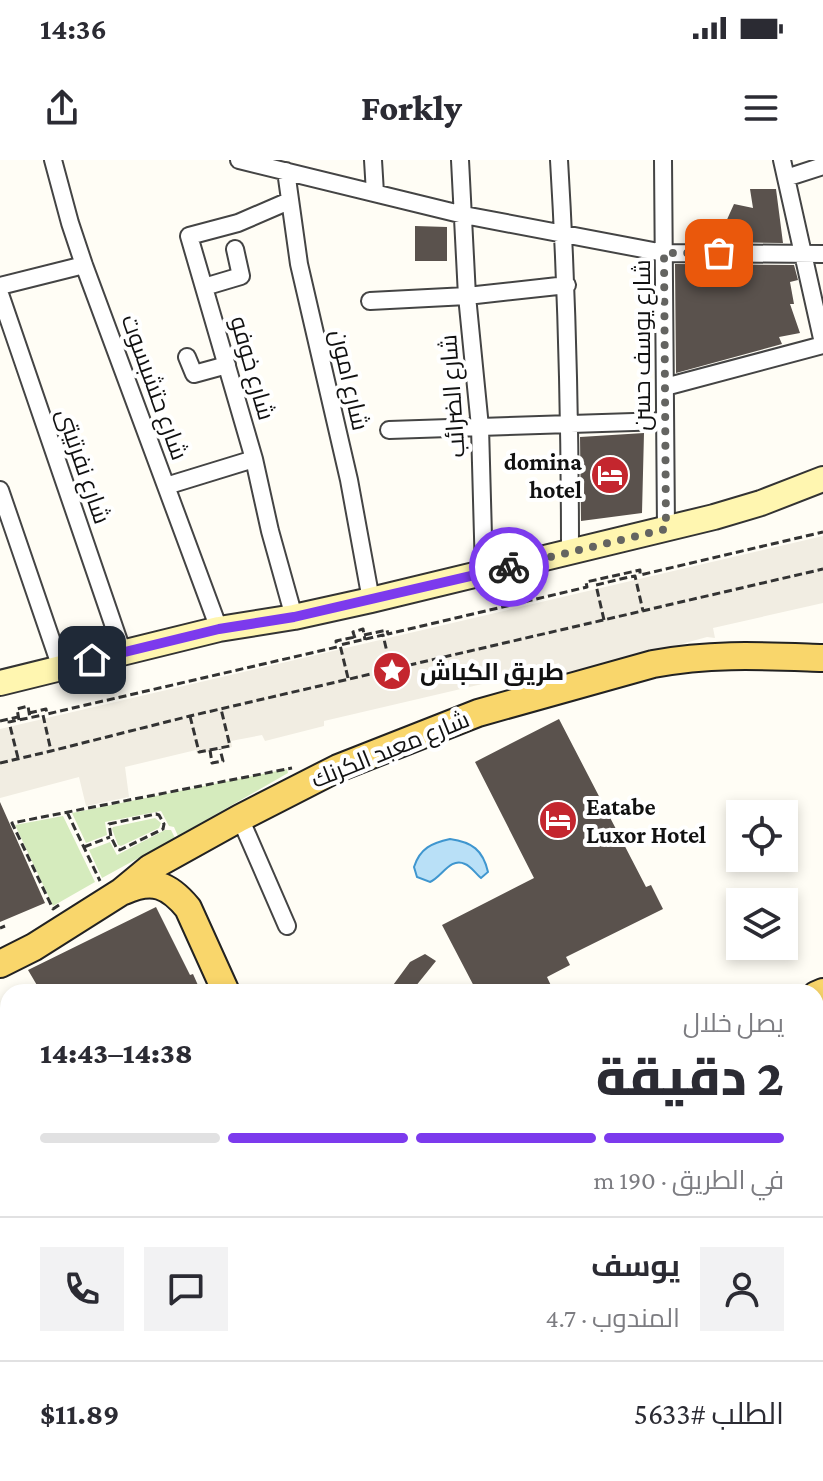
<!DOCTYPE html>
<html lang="ar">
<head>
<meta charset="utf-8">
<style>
	:root { --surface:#fff; --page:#f2f2f3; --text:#2b2b33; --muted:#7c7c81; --line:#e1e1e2; --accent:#7c3aed }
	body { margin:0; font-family:"Crimson Pro",Cairo,serif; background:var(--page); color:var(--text); direction:rtl; height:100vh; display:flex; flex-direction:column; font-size:30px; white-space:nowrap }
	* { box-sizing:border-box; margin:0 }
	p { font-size:26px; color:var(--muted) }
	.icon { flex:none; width:44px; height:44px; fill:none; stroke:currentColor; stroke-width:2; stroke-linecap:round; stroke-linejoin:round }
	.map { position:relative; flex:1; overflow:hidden; direction:ltr }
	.drawer { position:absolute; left:0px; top:824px; width:824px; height:498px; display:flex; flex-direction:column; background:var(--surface); border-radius:24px 24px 0 0; box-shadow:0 4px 12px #0003; direction:rtl }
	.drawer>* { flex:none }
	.fabs { position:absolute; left:726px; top:640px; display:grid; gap:16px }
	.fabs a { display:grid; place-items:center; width:72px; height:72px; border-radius:0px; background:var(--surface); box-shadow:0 4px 12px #0003; font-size:40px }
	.pin { position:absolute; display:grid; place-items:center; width:68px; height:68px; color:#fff; margin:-34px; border-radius:16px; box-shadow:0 4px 12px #0006 }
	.courier { position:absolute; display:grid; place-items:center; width:80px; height:80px; margin:-40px; border:6px solid #7c3aed; border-radius:50%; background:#fff; color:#222; box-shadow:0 2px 10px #0007 }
	.summary em { font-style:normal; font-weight:800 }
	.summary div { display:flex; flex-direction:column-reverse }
	.summary { display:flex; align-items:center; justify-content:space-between; height:136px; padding:0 40px }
	h1 { font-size:52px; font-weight:800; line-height:60px }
	.bar { display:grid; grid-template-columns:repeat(4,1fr); gap:12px 8px; align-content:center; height:96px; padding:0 40px }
	.bar i { height:10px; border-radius:6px; background:var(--line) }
	.bar .selected { background:var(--accent) }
	.bar p { grid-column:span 4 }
	.line { display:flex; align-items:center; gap:20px; padding:0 40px; border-top:2px solid var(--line) }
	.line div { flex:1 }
	.round { display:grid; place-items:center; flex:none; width:84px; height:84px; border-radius:0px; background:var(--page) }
	.status { display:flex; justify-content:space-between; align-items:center; height:56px; padding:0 40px; background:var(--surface); direction:ltr }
	.status svg { height:22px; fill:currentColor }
	header { display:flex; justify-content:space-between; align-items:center; height:104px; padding:0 40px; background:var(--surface); font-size:36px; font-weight:800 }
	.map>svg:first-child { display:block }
</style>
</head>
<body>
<div class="status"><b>14:36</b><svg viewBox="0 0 49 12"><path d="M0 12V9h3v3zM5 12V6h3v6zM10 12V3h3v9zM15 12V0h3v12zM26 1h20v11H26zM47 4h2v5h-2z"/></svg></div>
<header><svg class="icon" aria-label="menu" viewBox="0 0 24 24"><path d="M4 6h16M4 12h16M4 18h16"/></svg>Forkly<svg class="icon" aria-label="share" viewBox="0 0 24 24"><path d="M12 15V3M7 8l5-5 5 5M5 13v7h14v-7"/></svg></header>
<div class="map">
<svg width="823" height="1321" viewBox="0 0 823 1321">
	<rect width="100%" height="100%" fill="#fffdf5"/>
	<path fill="#d5ebbd" d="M287,609l1,4 -110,63 -4,-9 -5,-1 -8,-15 -56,11 2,13 -21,8 -14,-30z
		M63,656l32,66 -42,24 -38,-81z
		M155,658l6,5 -2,5 -38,18 -3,-1 -6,-16 1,-2z
		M165,670h6l4,8 -73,40 -13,-28 21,-8 7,13z"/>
	<path fill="#f1ede2" d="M823,376v67l-110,25 2,10 -8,-1 -142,39 -6,-13 -47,14 -188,44v5l-59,15 -3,-6 -31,6 1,6 -35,7 -1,-4 -71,17 4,30 -43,9 -7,-29 -79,21v-69z"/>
	<path fill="#b9e0f7" stroke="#3f96cf" stroke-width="2" d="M450,679c22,3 33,11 38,33l-7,6c-5,-4 -10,-12 -16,-14 -15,-7 -23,13 -35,18l-13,-5 -3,-10c6,-19 18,-24 36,-28z
		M823,910v411h-823v-48l8,-4v45h808v-401z"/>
	<path fill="#5a524d" d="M750,29h26l7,54 -57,-1 -1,-18 9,-20 19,4z
		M415,66l32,1v34h-32z
		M675,104l119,1 4,15 -8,2 4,22h-4l10,29 -21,4 3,7 -106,29z
		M644,273l-2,80 -61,8 -1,-84z
		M559,559l87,168 5,-2 12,24 -97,48 4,8 -23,12 7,15h-77l-35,-67 92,-47 -59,-116z
		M0,642l45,101 -45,19z
		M156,747l34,68 3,-1 8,18h-160l-13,-22z
		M425,794l11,7 -25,31h-23l22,-30z"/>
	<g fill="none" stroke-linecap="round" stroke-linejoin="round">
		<g stroke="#444" stroke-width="20">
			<path id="minor" d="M53,0l17,63 14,42 135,364
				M239,0l225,55 200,38 159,1
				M373,0l2,33
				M460,0l7,136 13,131 4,146
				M559,0c8,131 11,261 11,392
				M663,0l3,369
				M782,0l41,183
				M286,11l13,93 50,216 22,120
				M786,18l37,-12
				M289,41l-51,22 -49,13 65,223 16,72 24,86
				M0,126l84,-21
				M204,127l37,-11 -6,-27
				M0,134l123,359
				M370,141l97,-5 100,-11
				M187,197l7,17 33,-9
				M665,227l158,-42
				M389,270l276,-9
				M166,326l88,-27
				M0,330l61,178
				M240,658l47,108"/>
		</g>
		<g stroke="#333" stroke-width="28">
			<path id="secondary" d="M0,523l219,-54 75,-12 77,-17 343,-83 47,-14 62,-24"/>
		</g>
		<g stroke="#222" stroke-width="30">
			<path id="primary" d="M124,731c29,-13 45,-6 64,17l38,84
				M0,804l34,-17 87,-55 29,-24 90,-50 98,-50 140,-55 175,-49c60,-11 110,-8 170,-6
				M816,835l7,-3"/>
		</g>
		<path stroke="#333" stroke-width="3" stroke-dasharray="8 4" stroke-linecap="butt" d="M604,460l-8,-35 33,-8 6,-1 8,35
			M364,475l23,-5 1,4 199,-47 -1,-5 54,-12v5l183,-43
			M355,478l-2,-6 10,-3 2,11
			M348,518l-8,-33 43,-10 8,34
			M29,553l17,-4 1,5 290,-67 -1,-6 19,-4
			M190,556l9,36 31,-6 -9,-37
			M19,560l-2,-11 11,-3 2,12
			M0,561l18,-4
			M210,590l2,13 11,-2 -3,-12
			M18,598l-9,-36 34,-7 8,36
			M0,603l51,-12 139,-35 633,-147
			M67,652l33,69
			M156,654l3,1 5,9 -1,5 -43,21 -3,-1 -6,-12 -2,-13z
			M84,687l26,-10
			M59,745l-6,4 -41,-86 280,-55
			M0,768l5,-2
			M816,888l7,-3
			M816,908l7,-3
			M0,1160l8,-4
			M0,1228l8,-4
			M0,1246l8,-4
			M125,1314l2,7"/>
		<use href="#minor" stroke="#fff" stroke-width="16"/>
		<use href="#secondary" stroke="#fff6b0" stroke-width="24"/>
		<use href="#primary" stroke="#f9d66b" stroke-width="26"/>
	</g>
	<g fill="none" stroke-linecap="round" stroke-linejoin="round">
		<path stroke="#646461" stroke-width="8" stroke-dasharray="0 14.4" d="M509,407l157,-38 -2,-276h55"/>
		<path stroke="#7c3aed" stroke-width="10" d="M92,500l127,-31 75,-12 215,-50"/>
	</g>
	<defs>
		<g id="hotel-disc" transform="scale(2)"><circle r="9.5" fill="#c4262e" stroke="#fff"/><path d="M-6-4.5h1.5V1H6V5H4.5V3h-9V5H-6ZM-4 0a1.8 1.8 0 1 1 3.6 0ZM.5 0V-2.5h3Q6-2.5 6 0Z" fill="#fff"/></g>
		<g id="sight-disc" transform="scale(2)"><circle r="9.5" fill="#c4262e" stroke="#fff"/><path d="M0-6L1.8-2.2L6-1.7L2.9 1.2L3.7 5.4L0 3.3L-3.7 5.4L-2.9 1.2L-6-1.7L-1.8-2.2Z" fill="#fff"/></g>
	</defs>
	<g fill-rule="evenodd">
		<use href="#hotel-disc" x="610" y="315"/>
		<use href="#sight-disc" x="392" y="511"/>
		<use href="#hotel-disc" x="558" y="660"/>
	</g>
	<g text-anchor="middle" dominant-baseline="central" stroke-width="8" stroke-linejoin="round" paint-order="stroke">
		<g font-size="24" fill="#111" stroke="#fff">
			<text transform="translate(641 185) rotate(-90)">شارع يوسف حسن</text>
			<text transform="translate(253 208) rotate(74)">شارع خوفو</text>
			<text transform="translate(350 220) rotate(77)">شارع امون</text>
			<text transform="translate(155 227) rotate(70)">شارع حتشبسوت</text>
			<text transform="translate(452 236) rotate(-94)">شارع الضرائب</text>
			<text transform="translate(84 306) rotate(71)">شارع نفرتيتى</text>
			<text transform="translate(390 589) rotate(-22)">شارع معبد الكرنك</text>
		</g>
		<g font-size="24" font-weight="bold" fill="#111" stroke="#fff" text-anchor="start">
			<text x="582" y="301" text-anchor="end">domina<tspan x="582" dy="28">hotel</tspan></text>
			<text x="420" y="511">طريق الكباش</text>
			<text x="586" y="646">Eatabe<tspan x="586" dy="28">Luxor Hotel</tspan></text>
		</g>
	</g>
</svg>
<div class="fabs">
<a><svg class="icon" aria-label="locate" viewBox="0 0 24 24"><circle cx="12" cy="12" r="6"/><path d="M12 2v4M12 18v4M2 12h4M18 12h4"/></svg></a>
<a><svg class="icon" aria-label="layers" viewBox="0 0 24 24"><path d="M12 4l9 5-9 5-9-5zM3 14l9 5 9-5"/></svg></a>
</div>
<div class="pin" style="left:719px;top:93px;background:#ea580c"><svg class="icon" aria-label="bag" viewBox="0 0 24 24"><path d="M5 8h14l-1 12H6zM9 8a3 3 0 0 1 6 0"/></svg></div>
<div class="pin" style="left:92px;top:500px;background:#1f2937"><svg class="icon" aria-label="home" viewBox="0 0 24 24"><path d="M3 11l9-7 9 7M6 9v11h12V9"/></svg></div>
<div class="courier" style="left:509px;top:407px"><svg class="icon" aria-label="bike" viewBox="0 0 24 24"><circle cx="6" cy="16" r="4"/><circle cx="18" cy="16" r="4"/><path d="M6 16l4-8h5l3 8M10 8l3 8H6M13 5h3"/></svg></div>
<section class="drawer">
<div class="summary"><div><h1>2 دقيقة</h1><p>يصل خلال</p></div><em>14:38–14:43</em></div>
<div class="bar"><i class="selected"></i><i class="selected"></i><i class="selected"></i><i></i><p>في الطريق · 190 m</p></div>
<div class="line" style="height:144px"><a class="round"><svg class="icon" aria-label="person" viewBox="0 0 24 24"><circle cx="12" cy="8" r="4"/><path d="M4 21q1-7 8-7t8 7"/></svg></a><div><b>يوسف</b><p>المندوب · 4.7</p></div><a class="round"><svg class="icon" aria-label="chat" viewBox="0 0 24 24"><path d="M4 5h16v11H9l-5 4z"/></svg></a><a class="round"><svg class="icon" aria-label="phone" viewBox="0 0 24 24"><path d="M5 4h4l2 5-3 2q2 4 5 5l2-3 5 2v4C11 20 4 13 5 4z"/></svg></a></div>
<div class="line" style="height:104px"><div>الطلب #5633</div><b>$11.89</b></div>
</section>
</div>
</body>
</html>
